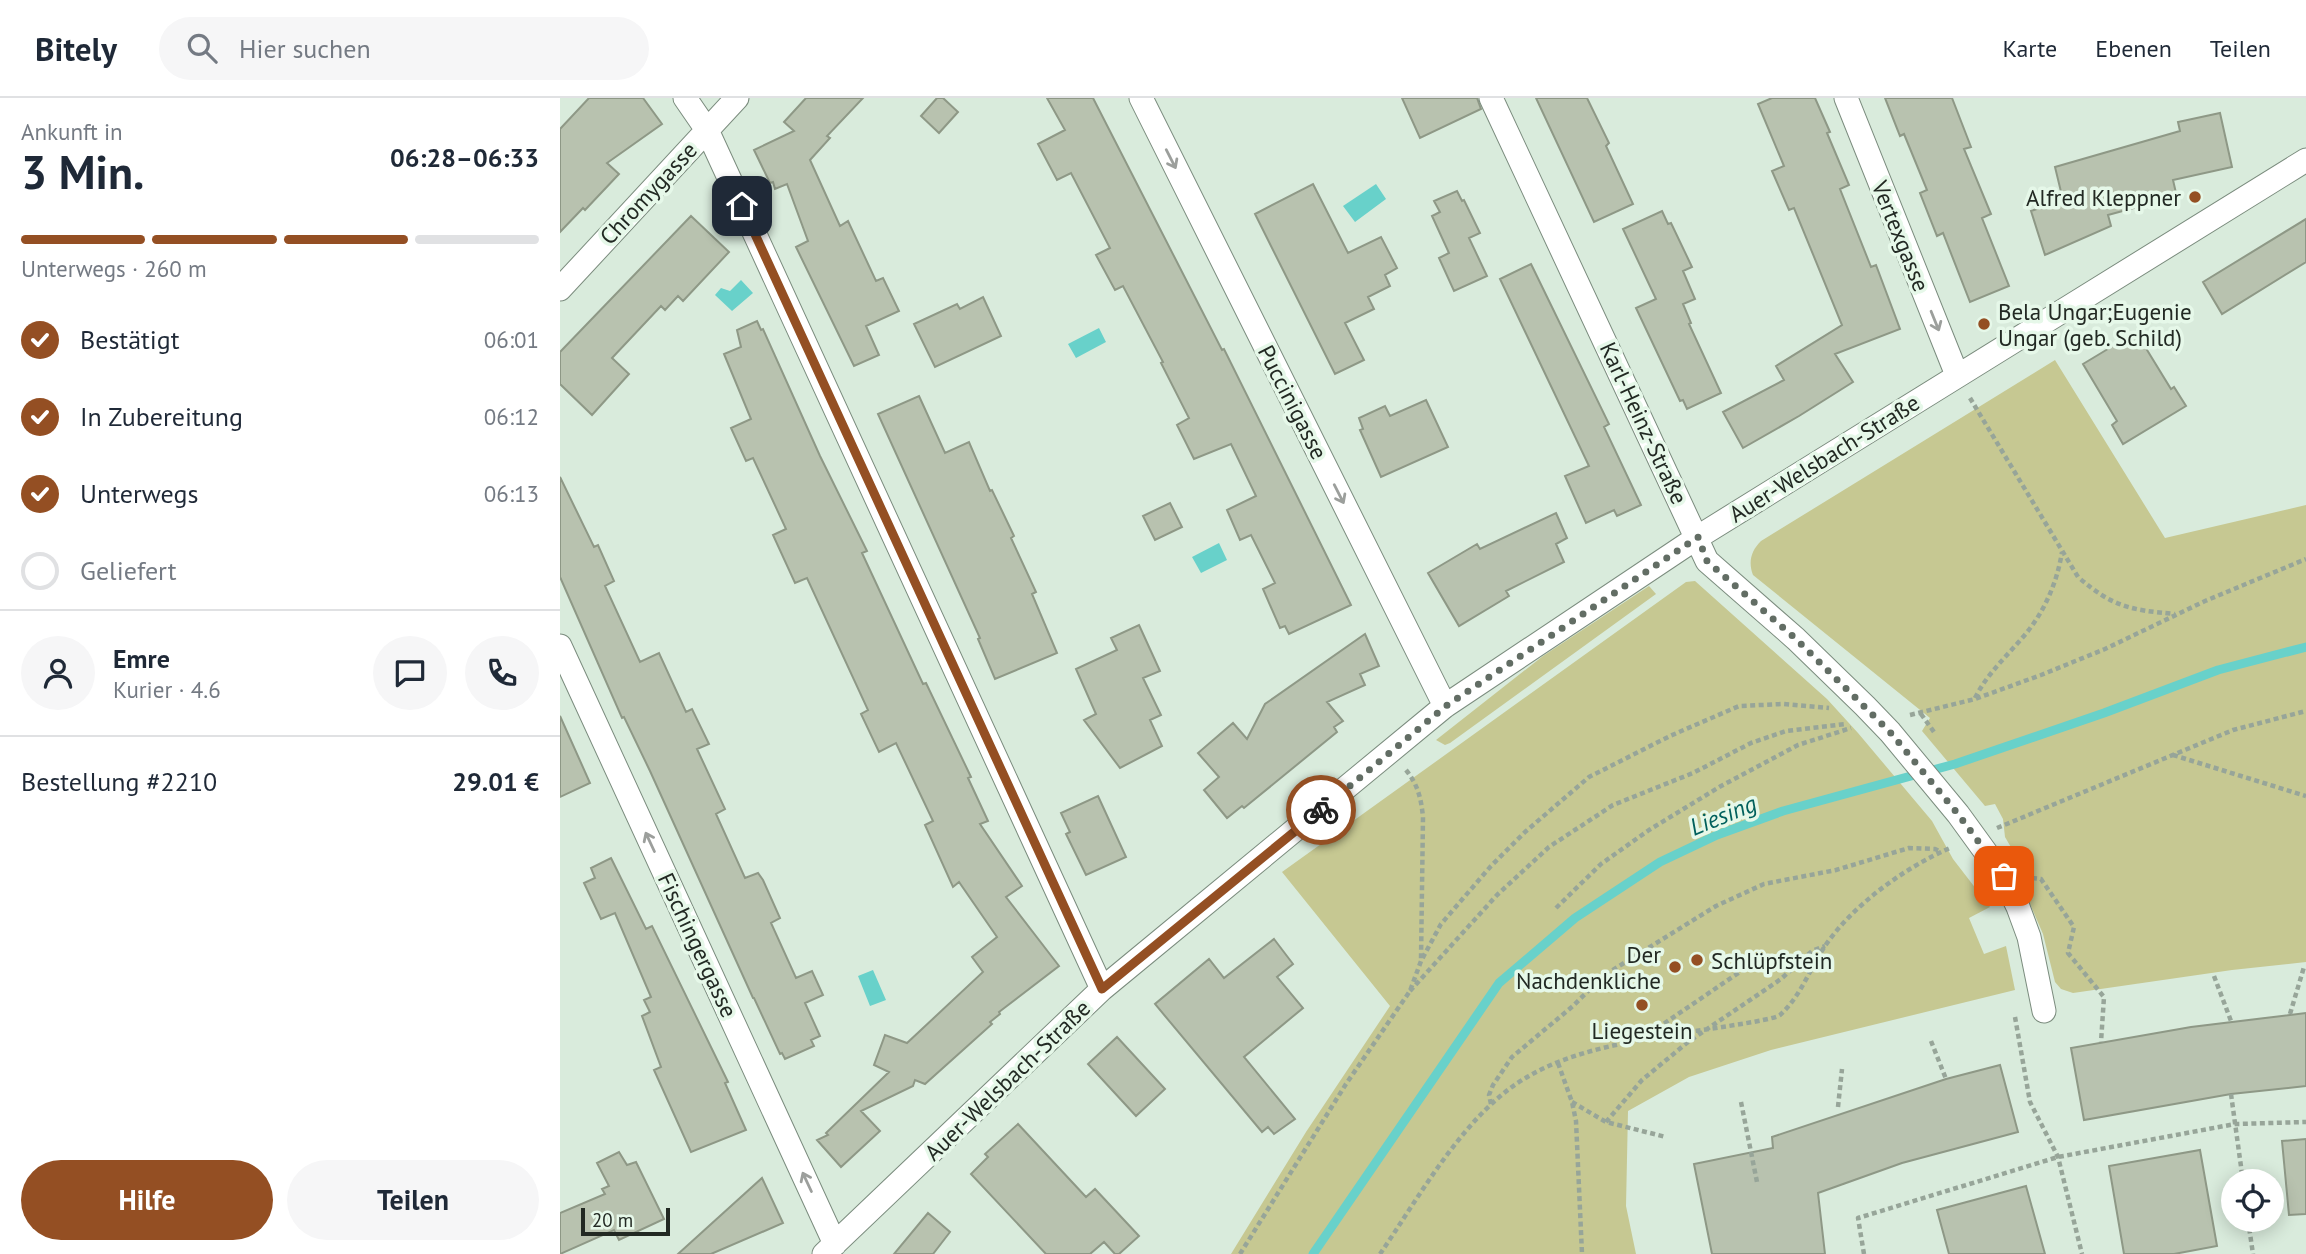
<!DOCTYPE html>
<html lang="de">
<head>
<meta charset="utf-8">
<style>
	:root { --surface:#fff; --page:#f6f6f7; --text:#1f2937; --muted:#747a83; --line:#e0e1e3; --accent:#944f23 }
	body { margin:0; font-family:"PT Sans",sans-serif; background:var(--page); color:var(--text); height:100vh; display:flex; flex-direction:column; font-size:26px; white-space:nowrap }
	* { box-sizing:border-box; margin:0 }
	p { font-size:23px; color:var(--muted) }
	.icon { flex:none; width:38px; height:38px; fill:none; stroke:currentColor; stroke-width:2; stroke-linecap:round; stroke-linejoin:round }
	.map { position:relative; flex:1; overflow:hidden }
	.panel { display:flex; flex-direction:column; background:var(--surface); width:560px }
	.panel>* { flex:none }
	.controls { position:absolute; left:1661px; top:1071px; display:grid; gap:14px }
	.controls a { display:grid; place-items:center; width:63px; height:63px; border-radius:50%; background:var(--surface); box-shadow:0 4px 18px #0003; font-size:35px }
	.scale { position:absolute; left:21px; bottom:18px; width:89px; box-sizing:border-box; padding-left:7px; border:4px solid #222923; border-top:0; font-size:19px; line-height:24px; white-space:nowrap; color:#222923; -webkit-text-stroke:5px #e6f8e9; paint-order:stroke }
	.pin { position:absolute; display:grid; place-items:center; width:60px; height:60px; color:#fff; margin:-30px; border-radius:14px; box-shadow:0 4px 10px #0006 }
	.courier { position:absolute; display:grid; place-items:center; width:70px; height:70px; margin:-35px; border:5px solid #944f23; border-radius:50%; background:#fff; color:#222; box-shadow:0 2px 9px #0007 }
	.headline em { font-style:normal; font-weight:800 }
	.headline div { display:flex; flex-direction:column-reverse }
	.headline { display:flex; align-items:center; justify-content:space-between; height:119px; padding:0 21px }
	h1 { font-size:46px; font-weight:800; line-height:52px }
	.bar { display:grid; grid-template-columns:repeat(4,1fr); gap:10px 7px; align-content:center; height:84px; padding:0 21px }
	.bar i { height:9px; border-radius:5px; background:var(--line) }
	.bar .active { background:var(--accent) }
	.bar p { grid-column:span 4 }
	.line { display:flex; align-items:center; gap:18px; padding:0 21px; border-top:2px solid var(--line) }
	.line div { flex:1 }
	.round { display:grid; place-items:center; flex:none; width:74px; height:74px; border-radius:37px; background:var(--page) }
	ol { padding:0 21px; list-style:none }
	li { display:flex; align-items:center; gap:21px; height:77px }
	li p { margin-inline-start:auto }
	li .icon { padding:7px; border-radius:50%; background:var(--accent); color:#fff; stroke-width:4 }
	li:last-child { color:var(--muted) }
	li i { width:38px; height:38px; border:4px solid var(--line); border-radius:50% }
	.cta { display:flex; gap:14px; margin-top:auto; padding:14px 21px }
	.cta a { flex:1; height:80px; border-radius:42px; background:var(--accent); color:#fff; font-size:28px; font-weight:800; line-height:80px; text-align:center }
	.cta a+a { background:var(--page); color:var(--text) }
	header { display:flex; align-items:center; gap:42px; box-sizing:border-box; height:98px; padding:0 35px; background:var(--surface); border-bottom:2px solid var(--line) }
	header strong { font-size:33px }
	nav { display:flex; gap:38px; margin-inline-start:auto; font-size:24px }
	.search { width:490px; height:63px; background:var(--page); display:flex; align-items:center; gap:18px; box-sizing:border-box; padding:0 24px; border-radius:38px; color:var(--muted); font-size:26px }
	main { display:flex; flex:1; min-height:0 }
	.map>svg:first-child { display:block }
</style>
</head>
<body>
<header>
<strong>Bitely</strong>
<div class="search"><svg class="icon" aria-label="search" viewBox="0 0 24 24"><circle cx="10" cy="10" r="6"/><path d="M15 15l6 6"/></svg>Hier suchen</div>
<nav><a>Karte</a><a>Ebenen</a><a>Teilen</a></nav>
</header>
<main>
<section class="panel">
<div class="headline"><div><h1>3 Min.</h1><p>Ankunft in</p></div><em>06:28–06:33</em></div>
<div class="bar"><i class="active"></i><i class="active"></i><i class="active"></i><i></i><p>Unterwegs · 260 m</p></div>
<ol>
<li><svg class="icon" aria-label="check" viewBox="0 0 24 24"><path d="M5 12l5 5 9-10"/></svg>Bestätigt<p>06:01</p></li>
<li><svg class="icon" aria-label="check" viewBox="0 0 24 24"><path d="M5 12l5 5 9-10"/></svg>In Zubereitung<p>06:12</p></li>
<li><svg class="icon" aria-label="check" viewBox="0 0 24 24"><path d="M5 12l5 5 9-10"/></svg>Unterwegs<p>06:13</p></li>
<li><i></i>Geliefert</li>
</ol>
<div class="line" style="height:126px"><a class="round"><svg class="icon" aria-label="person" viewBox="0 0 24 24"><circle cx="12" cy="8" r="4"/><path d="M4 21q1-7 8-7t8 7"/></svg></a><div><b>Emre</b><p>Kurier · 4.6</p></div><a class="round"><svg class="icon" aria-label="chat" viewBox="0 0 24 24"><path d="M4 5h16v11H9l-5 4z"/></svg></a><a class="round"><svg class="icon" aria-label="phone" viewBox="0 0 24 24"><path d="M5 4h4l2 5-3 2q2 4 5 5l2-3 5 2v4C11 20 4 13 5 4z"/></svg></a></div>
<div class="line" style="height:91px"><div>Bestellung #2210</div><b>29.01 €</b></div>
<div class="cta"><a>Hilfe</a><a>Teilen</a></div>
</section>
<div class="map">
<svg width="1746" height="1156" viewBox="0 0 1746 1156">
	<rect width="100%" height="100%" fill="#d9ebdc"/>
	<path fill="#c6c892" d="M1495,262l110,178 141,-33v457l-74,8 -159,23 -12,-4 -6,-7 -12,-48 -22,-51 5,-10 -21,-36 -2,-18 -8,-15 -10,2 -63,-75 8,-13 -177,-143c-5,-13 -2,-24 8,-34z
		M1135,483l132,118 31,34 74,88 21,38 37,48 -21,11 15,36 22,-8 9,44 -244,60 -82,27 -61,34 -2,95 10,48h-405l75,-122 84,-126 -108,-134 404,-290z
		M1089,488l7,8 -206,149 -5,2 -9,-5 107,-84z"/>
	<path fill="#68d1ca" d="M816,86l10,15 -31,23 -12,-16z
		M181,182l12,13 -21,18 -17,-16 6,-7 9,3z
		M539,230l7,14 -30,16 -8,-14z
		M659,445l8,17 -26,13 -9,-16z
		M313,872l13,30 -16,6 -12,-30z"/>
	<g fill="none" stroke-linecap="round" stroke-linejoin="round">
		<path stroke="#68d1ca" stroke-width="9" d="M753,1156l186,-271 76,-65 85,-56 57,-27 66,-24 172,-47 149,-51 114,-43 88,-23"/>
	</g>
	<path fill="#b8c2af" stroke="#8e9886" stroke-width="2" d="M29,0h54l19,26 -55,39 12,11 -34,36 -2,-2 -23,24v-103z
		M246,0h57l-36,38 3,2 -20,22 30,66 8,-5 28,60 7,-3 16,33 -33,15 13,29 -25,11 -58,-119 12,-6 -21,-57 -12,5 -2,-7 -3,1 -16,-33 40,-19 -10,-9z
		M377,0h6l15,14 -19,21 -18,-17z
		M487,0h46l129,252 2,-1 127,256 -62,29 -4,-8 -5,2 -17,-39 12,-6 -24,-48 -11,5 -13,-30 29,-14 -25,-52 -37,15 -17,-34 12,-7 -28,-55 2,-1 -40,-76 -8,4 -19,-35 14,-7 -39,-75 -14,7 -19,-36 27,-14z
		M842,0h75l4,11 -61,29z
		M976,0h51l22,45 -3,3 27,58 -39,18z
		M1212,0h43l15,34 -3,1 22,52 -9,4 31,78 5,-2 24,64 -65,25 18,28 -54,34 -56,32 -20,-36 61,-32 -8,-14 66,-41 -48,-117 -5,2 -17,-39 12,-5 -26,-62z
		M1325,0h67l19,49 -7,2 27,65 -9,4 27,68 -39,16 -27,-69 -6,3 -17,-43 7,-3 -23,-56 -4,2z
		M1660,15l12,54 -59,13 3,13 -9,3v3l-59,16 3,11 -66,29 -14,-44 32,-11 -8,-33 125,-36 -2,-9z
		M753,86l35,69 33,-16 16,31 -12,7 5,11 -22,11 6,12 -29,14 19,37 -29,14 -80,-160z
		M897,93l5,10 2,-1 16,33 -11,5 18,38 -33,15 -15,-33 10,-5 -17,-37 8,-4 -6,-11z
		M1102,113l6,13 3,-1 21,44 -9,4 12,28 -12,5 8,19 -2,1 32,69 -34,16 -4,-9 -3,1 -44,-93 20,-9 -33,-70z
		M131,118l38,36 -46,49 -5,-5 -13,14 -4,-4 -49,52 17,16 -37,41 -32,-31v-32z
		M1746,121v43l-84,52 -19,-32z
		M971,166l78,160 -5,3 37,78 -24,11 -3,-6 -28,13 -21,-47 24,-10 -89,-187z
		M423,199l18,39 -66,31 -21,-43 43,-20 3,5z
		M197,223l4,9 2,-1 57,127 47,95 -5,2 61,131 3,-1 45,94 -3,1 20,43 -8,3 42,62 -16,11 53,69 -60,46 1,2 -10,8 2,2 -67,60 -10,-4 -2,6 -52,25 19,20 -39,36 -24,-27 11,-5 -2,-2 63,-61 -15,-7 11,-30 22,8 76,-71 -11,-15 25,-20 -38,-55 -6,5 -28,-62 8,-4 -37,-78 -17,9 -18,-38 7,-4 -61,-132 -12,5 -22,-48 13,-6 -33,-71 -7,3 -15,-33 20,-9 -27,-65 17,-7 -4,-17z
		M1576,234l35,57 3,-2 12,19 -63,38 -11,-19 5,-4 -34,-57z
		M359,298l26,57 24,-11 21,49 2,-1 22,46 -3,2 25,54 -4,2 25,59 -62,26 -17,-40 2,-1 -102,-224z
		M866,302l22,47 -67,30 -21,-47 3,-1 -4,-11 26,-12 5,10z
		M0,379l34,70 4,-2 16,36 -9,5 35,76 19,-9 27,59 6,-3 17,35 -12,5 28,60 -9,5 29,64 13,-5 5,7 17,38 -9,5 25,55 16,-7 11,24 -18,8 15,33 -9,4 3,6 -29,13 -3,-6 -2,1 -26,-56h-1l-103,-227 -26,-54 -2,1 -62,-141z
		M610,405l12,24 -27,13 -12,-24z
		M996,415l11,25 -11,6 8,18 -58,29 3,5 -50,30 -31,-53 49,-29 3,5z
		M579,527l21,46 -17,7 18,37 -11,5 12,26 -42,22 -36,-48 12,-6 -20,-45 41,-19 -6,-12z
		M805,536l14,32 -19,8 5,11 -38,17 16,19 -9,6 3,5 -93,76 -2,-2 -15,12 -23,-28 15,-13 -21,-24 35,-30 14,16 18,-35z
		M0,618l30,67 -30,14z
		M538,698l28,61 -40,18 -20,-41 4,-2 -9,-19z
		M51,760l35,71 6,-3 76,156 -3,1 21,47 -55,22 -37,-82 7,-3 -19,-51 8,-4 -6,-12 7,-3 -36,-84 -14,6 -17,-36 11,-5 -4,-10z
		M714,841l19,25 -16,13 26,31 -59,49 51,62 -21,15 -6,-7 -6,5 -107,-128 54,-45 15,19z
		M1746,915v73l-75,8 -147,26 -13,-72 120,-21z
		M557,939l48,52 -29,27 -48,-52z
		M1440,967l18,67 -116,31 -84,30 7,61h-113l-18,-90 79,-16 -1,-11 174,-58z
		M458,1026l68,73 9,-8 44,47 -20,18h-4l-11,-12 -14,12h-44l-75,-80 17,-17 -3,-3z
		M1746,1041v75l-17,1 -7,-74z
		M1640,1052l17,96 -43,8h-50l-15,-88z
		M59,1054l8,13 9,-3 28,57 -45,21 -5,-10 -54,24v-41l45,-19 -3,-5 7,-3 -12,-23z
		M202,1080l21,45 -72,31h-33z
		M1466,1088l19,68h-96l-12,-44z
		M368,1115l22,19 -17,22h-39z"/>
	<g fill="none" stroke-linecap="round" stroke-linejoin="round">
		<g stroke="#7b8c7e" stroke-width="25">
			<path id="minor" d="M125,0l22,32 395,859
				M581,0l304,608
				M931,0l216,463 89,78 69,67 25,26 68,82 45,62 15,31 11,30 15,74
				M1286,0l111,277
				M0,191l177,-191
				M0,548l275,598
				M264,1156l278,-265 343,-283 253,-169 608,-377"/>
		</g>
		<path stroke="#97a599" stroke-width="4.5" stroke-dasharray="5 3.5" stroke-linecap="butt" d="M1410,300l108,179c35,30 52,33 97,37
			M1415,600c12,-24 31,-41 48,-61 21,-24 34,-54 39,-85
			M1361,616l13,18
			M1350,617l65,-16 66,-24 64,-26 100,-48 101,-42
			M1613,657l133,41
			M846,672c12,15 15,28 17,47l-2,143
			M1437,730l236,-98 73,-19
			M1472,780l9,1 33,48 -6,26 36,44 -3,45
			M996,810l45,-44 48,-34 72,-44 77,-41 53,-17
			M1654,878l17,45
			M850,893l87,-96 52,-48 64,-42 80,-32 58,-30 35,-12 60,-7
			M1730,916l14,-47
			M1455,919l15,85 28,55 24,97
			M1095,939l4,-10 94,-64 51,-8
			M1371,943l15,38
			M998,965l14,39 4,19 6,133
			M1671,996l12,87
			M1012,1004l34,20 60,15
			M1181,1004l16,80
			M931,1006l-2,-9 4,-10 19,-28 61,-51 30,-30 113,-70 48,-22 72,-14 73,-22 26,1 6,3
			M1278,1009l4,-38
			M1046,1024l36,-42 46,-38 93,-63 31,-28 13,-5
			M1688,1122l5,34
			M680,1156l106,-170 64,-93 11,-30 20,-37 50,-58 34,-34 64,-55 81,-41 69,-30 44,-2 46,4
			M820,1156c40,-58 86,-143 149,-178 43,-25 98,-34 147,-42 15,-3 97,-13 104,-19 20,-18 29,-44 43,-66 28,-43 81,-81 127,-101
			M1304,1156l-6,-36 200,-61 177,-33 71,-2"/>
		<use href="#minor" stroke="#fff" stroke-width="23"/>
	</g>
	<defs><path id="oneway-shaft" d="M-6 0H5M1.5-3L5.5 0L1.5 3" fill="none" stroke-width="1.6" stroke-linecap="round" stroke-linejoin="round" transform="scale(1.75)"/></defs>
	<g stroke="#9c9f9c">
		<use href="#oneway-shaft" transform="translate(611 61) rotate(63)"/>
		<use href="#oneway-shaft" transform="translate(1375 223) rotate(68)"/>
		<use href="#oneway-shaft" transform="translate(779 396) rotate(63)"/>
		<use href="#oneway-shaft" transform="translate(90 744) rotate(-115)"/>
		<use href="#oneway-shaft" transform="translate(247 1084) rotate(-115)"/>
	</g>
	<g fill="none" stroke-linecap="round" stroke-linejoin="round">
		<path stroke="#626d64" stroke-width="7" stroke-dasharray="0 12.6" d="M761,712l125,-104 252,-169 9,24 89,78 94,93 68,82 46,62"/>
		<path stroke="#944f23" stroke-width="9" d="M182,108l360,783 219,-179"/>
	</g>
	<g fill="#944f23" stroke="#e6f8e9" stroke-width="2.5">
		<circle cx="1635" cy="99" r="7"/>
		<circle cx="1424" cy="226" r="7"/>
		<circle cx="1137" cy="862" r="7"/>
		<circle cx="1115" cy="869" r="7"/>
		<circle cx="1082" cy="907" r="7"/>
	</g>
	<g text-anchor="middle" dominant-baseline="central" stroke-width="7" stroke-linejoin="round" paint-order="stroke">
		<g font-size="23" fill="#222923" stroke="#e6f8e9">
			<text transform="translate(88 95) rotate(-47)">Chromygasse</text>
			<text transform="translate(1341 138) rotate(68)">Vertexgasse</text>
			<text transform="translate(733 304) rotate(63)">Puccinigasse</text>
			<text transform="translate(1084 325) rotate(65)">Karl-Heinz-Straße</text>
			<text transform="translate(1264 360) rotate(-32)">Auer-Welsbach-Straße</text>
			<text transform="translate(138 847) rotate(65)">Fischingergasse</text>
			<text transform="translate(447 982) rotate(-44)">Auer-Welsbach-Straße</text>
		</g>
		<g font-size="23" fill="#222923" stroke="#e6f8e9" text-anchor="end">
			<text x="1621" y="99">Alfred Kleppner</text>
			<text x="1438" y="213" text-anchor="start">Bela Ungar;Eugenie<tspan x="1438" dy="26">Ungar (geb. Schild)</tspan></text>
			<text x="1101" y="856">Der<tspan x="1101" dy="26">Nachdenkliche</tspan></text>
			<text x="1151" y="862" text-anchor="start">Schlüpfstein</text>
			<text x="1082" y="932" text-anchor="middle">Liegestein</text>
		</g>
		<g font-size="24" font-style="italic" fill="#00605c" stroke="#e6f8e9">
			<text transform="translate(1163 717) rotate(-22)">Liesing</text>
		</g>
	</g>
</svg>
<div class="controls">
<a><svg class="icon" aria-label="locate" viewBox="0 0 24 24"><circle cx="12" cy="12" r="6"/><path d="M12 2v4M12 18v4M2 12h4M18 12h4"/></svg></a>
</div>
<div class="scale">20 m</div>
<div class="pin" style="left:1444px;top:778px;background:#ea580c"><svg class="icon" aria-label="bag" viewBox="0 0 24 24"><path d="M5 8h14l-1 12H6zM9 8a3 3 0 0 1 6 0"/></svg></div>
<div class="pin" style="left:182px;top:108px;background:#1f2937"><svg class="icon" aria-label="home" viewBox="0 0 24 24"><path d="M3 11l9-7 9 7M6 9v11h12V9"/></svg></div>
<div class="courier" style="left:761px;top:712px"><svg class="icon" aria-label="bike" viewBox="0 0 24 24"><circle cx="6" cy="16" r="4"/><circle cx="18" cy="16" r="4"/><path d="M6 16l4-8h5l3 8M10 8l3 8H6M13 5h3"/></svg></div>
</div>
</main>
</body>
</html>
